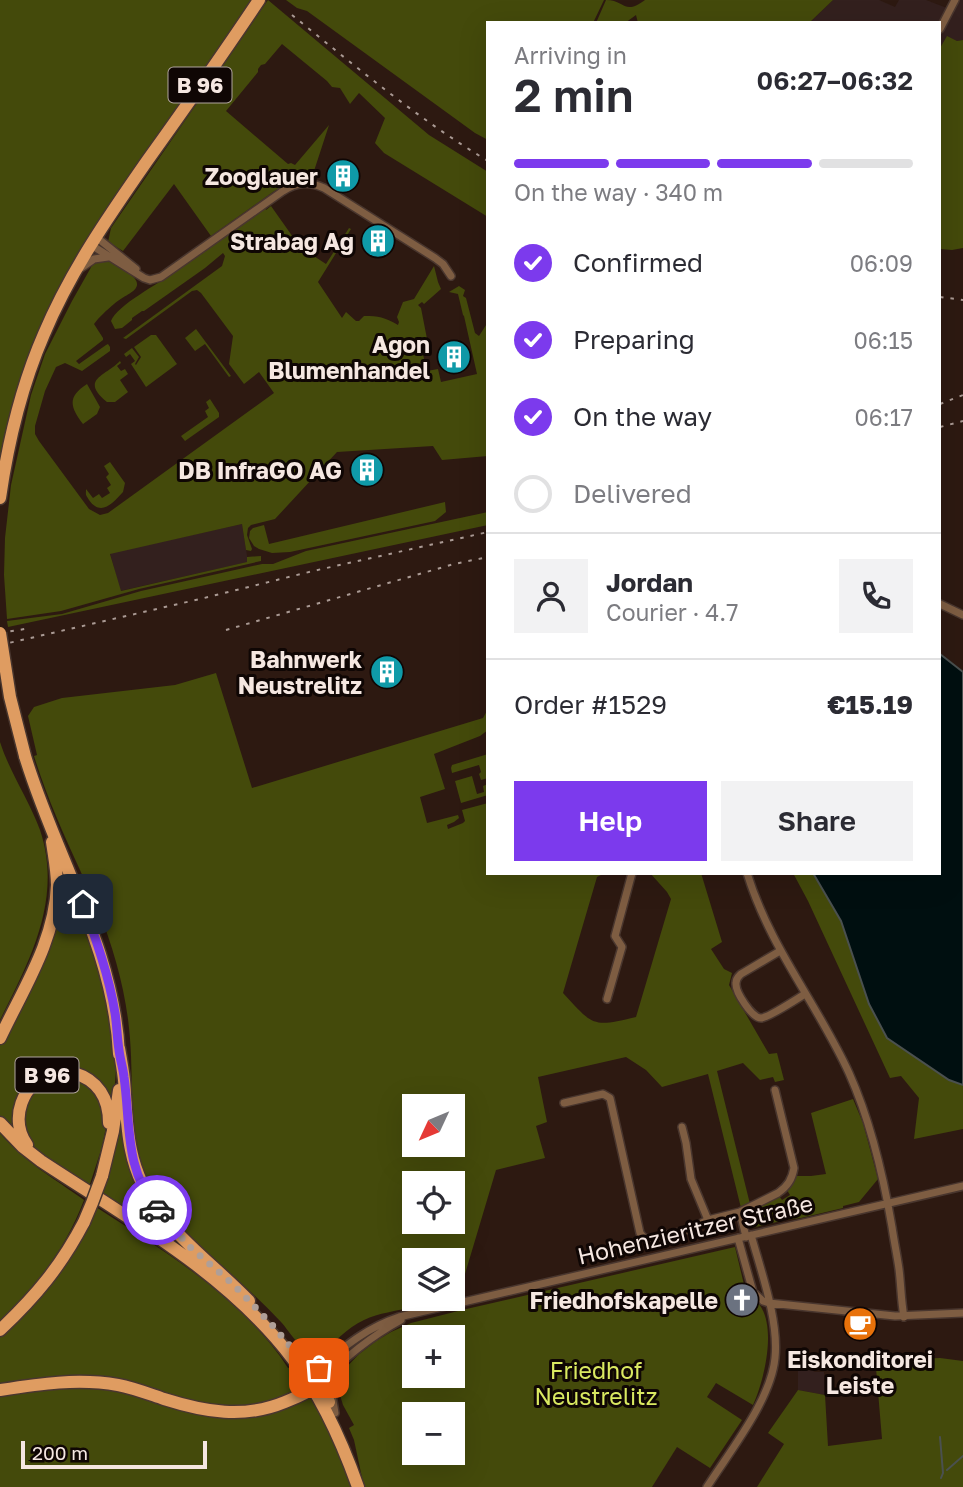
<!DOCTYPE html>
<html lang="en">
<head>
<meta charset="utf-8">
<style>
	:root { --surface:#fff; --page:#f2f2f3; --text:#2b2b33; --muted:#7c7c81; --line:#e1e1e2; --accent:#7c3aed }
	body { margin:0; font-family:"Golos Text",sans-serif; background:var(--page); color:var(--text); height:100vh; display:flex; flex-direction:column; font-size:26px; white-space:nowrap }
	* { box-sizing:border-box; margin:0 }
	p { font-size:23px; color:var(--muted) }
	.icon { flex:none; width:38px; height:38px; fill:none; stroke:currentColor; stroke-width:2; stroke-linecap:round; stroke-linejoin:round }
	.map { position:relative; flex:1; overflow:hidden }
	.side { position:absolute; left:486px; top:21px; width:455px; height:854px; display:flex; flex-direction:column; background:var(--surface); border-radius:0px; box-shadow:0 7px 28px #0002 }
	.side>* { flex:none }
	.needle { width:46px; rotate:226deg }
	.tools { position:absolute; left:402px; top:1094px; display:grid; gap:14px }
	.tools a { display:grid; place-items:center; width:63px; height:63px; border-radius:0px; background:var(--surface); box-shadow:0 7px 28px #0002; font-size:35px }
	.scale { position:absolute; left:21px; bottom:18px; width:186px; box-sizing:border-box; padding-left:7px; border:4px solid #f5e7e1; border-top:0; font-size:19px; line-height:24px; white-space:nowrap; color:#f5e7e1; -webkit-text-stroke:5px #0f0604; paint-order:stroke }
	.pin { position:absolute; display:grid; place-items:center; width:60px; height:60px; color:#fff; margin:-30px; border-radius:14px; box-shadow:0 4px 10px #0006 }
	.courier { position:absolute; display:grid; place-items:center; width:70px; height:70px; margin:-35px; border:5px solid #7c3aed; border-radius:50%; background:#fff; color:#222; box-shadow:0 2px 9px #0007 }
	.summary em { font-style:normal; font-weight:600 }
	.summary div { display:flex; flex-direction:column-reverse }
	.summary { display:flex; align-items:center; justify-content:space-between; height:119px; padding:0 28px }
	h1 { font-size:46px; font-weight:600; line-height:52px }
	.bar { display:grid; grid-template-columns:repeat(4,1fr); gap:10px 7px; align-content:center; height:84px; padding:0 28px }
	.bar i { height:9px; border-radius:5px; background:var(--line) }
	.bar .current { background:var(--accent) }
	.bar p { grid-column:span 4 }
	.line { display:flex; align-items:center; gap:18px; padding:0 28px; border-top:2px solid var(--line) }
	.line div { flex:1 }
	.round { display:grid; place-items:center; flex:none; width:74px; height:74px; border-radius:0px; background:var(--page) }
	ol { padding:0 28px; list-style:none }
	li { display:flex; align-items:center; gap:21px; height:77px }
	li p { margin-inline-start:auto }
	li .icon { padding:7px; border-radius:50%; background:var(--accent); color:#fff; stroke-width:4 }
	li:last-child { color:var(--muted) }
	li i { width:38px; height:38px; border:4px solid var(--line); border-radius:50% }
	.button { display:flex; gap:14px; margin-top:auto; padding:14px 28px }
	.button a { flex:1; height:80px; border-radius:0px; background:var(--accent); color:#fff; font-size:28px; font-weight:600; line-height:80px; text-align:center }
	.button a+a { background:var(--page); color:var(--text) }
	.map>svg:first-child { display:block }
</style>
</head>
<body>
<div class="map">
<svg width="963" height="1487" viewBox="0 0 963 1487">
	<rect width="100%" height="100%" fill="#2d1911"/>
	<path fill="#33201e" d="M833,0h46l16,7 4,-7h27l21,8 4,-8h12v40l-6,1 -10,-4 -7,11v-25h-131z
		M242,524l6,38 -128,29 -10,-38z
		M803,1366l12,6h9l1,23 -27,-5v-19z"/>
	<path fill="#444a0b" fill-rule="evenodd" d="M0,0h252l-95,140 -29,37 -50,77 -20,40 -58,179z
		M268,0l161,135 59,37v45l-104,-64 -9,-10 10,-25 -26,-25 -9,11 -10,-16 -8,-1 -5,-6 -45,-37 -17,20 -4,1 -3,4v3l-32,39 62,53 3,-1 4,2 34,-40 -15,46 -5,6 -20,5 -16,10 -62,44 -37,-52 -51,67 -15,-9 3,-14z
		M286,0h318l-11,23h-105v117l-13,-7 -168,-122 -10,-3z
		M606,0c19,0 18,16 39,0h188l-24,23h-171l-2,-8 -11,8h-29z
		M947,36l10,5 6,-1v208l-11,2 -12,-1v-201z
		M271,206l29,41 26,17 23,-36 2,1 -33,53 24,36 4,-6 10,9h3l5,-5c15,0 20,1 34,9l1,-3 -2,-5 6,-15 11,-3 20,-33 4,16 3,7 -17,15 -2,-2 -4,3 3,3 7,36 -7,2 6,25 11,-2 3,13 36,-8 -13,-58 -1,-1 -5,-21 -9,-2 10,-6 6,4 -2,6 3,2 9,35 4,3 9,-14v134l-46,4 -9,-14 -96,6 -62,67 -24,6 -3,3 -1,7 5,14 -1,2 -5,-1 -4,-26 -132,30 11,37 126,-29v-5l14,-1v5l-122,28 -78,22 -54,8 -3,-44 1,-37 6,-53 20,-90 14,-41 27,-53 22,-39c13,-3 19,0 31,8 28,19 0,23 -11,34 -7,6 -15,13 -20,20l9,14v2l-27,21 3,3 27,-19 2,-1 2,3v4l-28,20 -17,-8 -9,4 -11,24 -10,35v8l4,7 50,68 11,6 8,-2 166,-120 -15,-21 -15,12 -15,-20 4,-28 -32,-43 -4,-3 -5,1 -66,48 -3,-1 99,-72 3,-10 -2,-3 -18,15 -61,43h-2l-10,7v2l-10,8 -7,1 -4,-8c6,-16 49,-38 64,-49 30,-21 60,-42 90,-64l1,2z
		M196,329l35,47 -2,1 -24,-33 -10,7 -10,-13z
		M151,335h5l21,29 -31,23 -15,-23 4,-3 -5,-7 -4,3 -2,-3 8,-6 7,9 -4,7 1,1 5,-8 -7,-10z
		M120,361l1,2 -4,3 4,5 4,-2 3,5 -8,6 8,12 -13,10h-8c-28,-23 -1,-26 13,-41z
		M87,384l13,23 -3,7 -14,10c-13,-17 -16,-27 4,-40z
		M210,399l9,14v4l-34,24 -4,-5 27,-19 -3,-6 4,-3 -3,-6z
		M110,462l15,21 -2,9c-10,11 -22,25 -34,8 -4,-7 -3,-4 -3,-11l7,9 6,-4 3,4 8,-5 -3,-5 4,-3 -5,-8 3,-3 -5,-8z
		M445,502l1,10 -11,9 -145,31 -18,1 -13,-4 -5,-3 -5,-8 1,-7 3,-3 11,-3 5,19z
		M488,512v13l-480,102 -1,-6 55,-7 79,-23 121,-27h11l33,-13z
		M216,673l36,115 231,-70 5,-9v21l-8,6 -46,18 11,35 -25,8 7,26 31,-8 1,3 -5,4 -7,3 1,4 15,-6 2,-2 -3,-11 26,-7v70h117l-8,4 -34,116c30,32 28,35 73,24l35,-118 -4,-7 -17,-19h51l21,69 -11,7 13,20 8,4 -3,12 40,69 8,-1 7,27 -9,2 -2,-5 -13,3 -17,-17 -26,8 33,133 -9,4 -33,-134 -46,13 -16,-17 -20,-13 -88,20 9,45 -11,4 9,32 -49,12 -31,104 -12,-6v-8h-38v32l-2,15c-17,4 -34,6 -49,13 -17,8 -30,22 -43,35 -16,4 -30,-22 -40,-33 -32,-34 -69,-64 -103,-97 -11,-11 -22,-24 -29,-38 -23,-50 -14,-106 -20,-159 -4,-40 -16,-81 -31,-119 -5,-13 -13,-26 -18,-39 -17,-37 -34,-75 -46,-114l3,-1 -9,-39 6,-9 28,-9 113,-13zM415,1106h38v38h-38zM415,1183h38v39h-38z
		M0,742c10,31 29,58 40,88 23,69 -10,130 -40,190z
		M488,754v24l-7,2 -2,-6 2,-2 -2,-7 -27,8 -1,-5 1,-3z
		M472,776l5,18 7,-2 -1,-6 5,-2v11l-27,8 -6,-22z
		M55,850l35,84 25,107 1,29 -3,39 -29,-36 -50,6 -18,48 -6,4 -10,-14v-73l48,-104z
		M793,873h20l28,48 28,83 18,34 61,42 15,5v44l-49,10 5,-41 -18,-22 -11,2 -82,-177z
		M70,1075l28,17 8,35 -4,20 -13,40 -42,-28 -13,-10 -8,-10 -4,-14 2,-21 20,-24z
		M853,1099l10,24 15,56 -19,23 -16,4v2l-42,10 -16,2 -33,8 -4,-8 3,-9 28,-15 3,4 8,-5 -3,-5 9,-14h15l15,-2 -15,-61z
		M121,1104l8,59 86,112 -115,-79 7,-16 -1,-1 8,-26z
		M0,1133c23,28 55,46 84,67 -18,47 -47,87 -84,122z
		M96,1207c68,44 147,91 192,161l6,-1 12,20 -20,12 -60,11 -87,-23h-139v-52z
		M735,1247l11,46 4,1c3,4 8,8 11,13 15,24 3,74 -8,98l-37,-22 -9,14 35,23 -32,48 -33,-21 -25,40h-288l-10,-47 -5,-12 5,-3 -11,-20 -4,-13v-10l2,-9 17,-18 18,-14 15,-9 20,-9 51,-13zM453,1337v39h-38v-39zM415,1414h38v38h-38z
		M787,1353l21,4 37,5 95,-4 23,3v126h-206l27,-43 -16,-11 30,-43 27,5 3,51 54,-7 -6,-71 -64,-3 -23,-9z
		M112,1387l86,26 111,-16 7,5 38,85h-354v-93l43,-6z"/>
	<path fill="#000f10" stroke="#4a504f" stroke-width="2" d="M940,654l23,18v413l-14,-5 -62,-42 -18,-34 -28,-83 -28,-48h127z"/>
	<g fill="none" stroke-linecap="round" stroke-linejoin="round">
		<path stroke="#4a504f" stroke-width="2" d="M940,1437l3,36 -2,5
			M947,1470l16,-14"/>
		<g stroke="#49362e" stroke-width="10">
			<path id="street" d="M940,29l15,-29
				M95,236l41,33
				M91,245l53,33 6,2 11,-3 122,-86c14,-9 26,-10 41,-3l111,70 8,6 8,12
				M81,268l13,-9 14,-2
				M940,604l23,11
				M747,873c23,75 70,130 102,200 22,49 34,101 43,154 2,14 5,28 7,42 2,16 2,32 5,48
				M780,951l-39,23c-3,3 -5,4 -5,9 -1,9 16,35 25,35 7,0 36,-19 44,-24
				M607,999l15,-52 -7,-11 17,-63
				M564,1103l39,-9 7,4 30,135 4,5 5,1 39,-9 20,-10
				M682,1127l4,16 5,36 17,41 32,-8
				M746,1237l-6,-25 38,-19c10,-7 14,-14 16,-25l-19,-78
				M738,1238l15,54 10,9 6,2 126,13 68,-3
				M332,1372l-2,10 5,31
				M312,1373c29,-23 51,-44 87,-56l564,-131
				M319,1384c25,-26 51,-47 82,-64
				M707,1487c23,-36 64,-87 68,-129 4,-37 -14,-87 -24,-123"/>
		</g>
		<g stroke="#49362e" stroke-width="15">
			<path id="primary" d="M0,498c8,-56 21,-111 44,-164 26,-62 64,-117 103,-173 38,-53 76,-107 112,-161
				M25,756c30,100 89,191 94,298
				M0,1038c23,-49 55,-97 57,-153 0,-14 -3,-29 -5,-43
				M119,1048c2,11 4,22 5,32 2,24 2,47 7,70 14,70 72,103 118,151
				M0,1123l23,24 18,14c88,58 186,112 251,197 30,38 50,84 66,129
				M27,1145c-18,-26 -5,-62 25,-72 8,-3 15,-2 22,0 24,7 35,26 35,50
				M102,1176l11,-45 6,-41
				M0,1330c36,-34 61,-64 84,-108
				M308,1366l21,36
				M0,1390c39,-6 78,-12 118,-5 16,3 31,9 46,14 41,13 80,20 121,3 12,-5 23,-9 33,-17"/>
		</g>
		<use href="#street" stroke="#7e5d42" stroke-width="7"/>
		<use href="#primary" stroke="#df9c61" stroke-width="12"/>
		<path stroke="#aa9a94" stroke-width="2" stroke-dasharray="3.5 7" stroke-linecap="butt" d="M292,15c63,51 126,104 196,146
			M940,297l23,3
			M940,404l23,-9
			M940,427l23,-6
			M226,630l228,-66 34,-7
			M0,633l31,-5
			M0,645l200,-46 113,-28 175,-39"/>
		<g stroke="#49362e" stroke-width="15" stroke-linecap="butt">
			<path id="primary-bridge" d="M0,633l10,64 15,59
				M84,1222l8,-19 10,-27"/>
		</g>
		<use href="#primary-bridge" stroke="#df9c61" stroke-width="12"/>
	</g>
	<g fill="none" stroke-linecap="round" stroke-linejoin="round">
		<path stroke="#af9f98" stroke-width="7" stroke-dasharray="0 12.6" d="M157,1210l33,37 43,37 41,43 39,46 6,-5"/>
		<path stroke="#7c3aed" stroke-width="9" d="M83,904c13,35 26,72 32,109 2,12 2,25 4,37 1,9 4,18 5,27 7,50 0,89 33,133"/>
	</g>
	<defs>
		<g id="building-disc" transform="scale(1.75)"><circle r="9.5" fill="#0f9aa8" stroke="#0f0604"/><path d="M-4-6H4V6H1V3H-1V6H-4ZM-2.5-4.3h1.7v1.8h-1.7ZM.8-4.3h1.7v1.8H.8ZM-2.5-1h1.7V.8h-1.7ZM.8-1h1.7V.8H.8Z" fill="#fff"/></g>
		<g id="church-disc" transform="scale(1.75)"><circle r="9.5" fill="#6b7280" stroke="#0f0604"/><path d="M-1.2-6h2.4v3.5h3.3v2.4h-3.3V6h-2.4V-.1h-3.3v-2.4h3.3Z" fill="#fff"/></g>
		<g id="cafe-disc" transform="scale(1.75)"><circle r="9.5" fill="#e8710a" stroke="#0f0604"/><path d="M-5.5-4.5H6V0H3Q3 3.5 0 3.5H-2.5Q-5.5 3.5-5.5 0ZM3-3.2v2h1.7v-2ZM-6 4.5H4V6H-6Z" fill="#fff"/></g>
	</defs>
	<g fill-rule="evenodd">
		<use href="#building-disc" x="343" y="176"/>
		<use href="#building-disc" x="378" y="241"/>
		<use href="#building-disc" x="454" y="357"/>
		<use href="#building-disc" x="367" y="470"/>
		<use href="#building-disc" x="387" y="672"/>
		<use href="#church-disc" x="742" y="1300"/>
		<use href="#cafe-disc" x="860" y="1324"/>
	</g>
	<g text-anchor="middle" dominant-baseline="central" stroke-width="6" stroke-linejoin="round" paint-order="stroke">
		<g fill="#0f0604" stroke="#b0a49f" stroke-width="2">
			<rect x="168.5" y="67.5" width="63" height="35" rx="5"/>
			<rect x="15.5" y="1057.5" width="63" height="35" rx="5"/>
		</g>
		<g font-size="21" font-weight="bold" fill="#f5e7e1">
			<text x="200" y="85">B 96</text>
			<text x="47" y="1075">B 96</text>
		</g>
		<g font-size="23" font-weight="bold" fill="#f5e7e1" stroke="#0f0604" text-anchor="end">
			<text x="318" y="176">Zooglauer</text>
			<text x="354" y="241">Strabag Ag</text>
			<text x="430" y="344">Agon<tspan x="430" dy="26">Blumenhandel</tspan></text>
			<text x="342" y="470">DB InfraGO AG</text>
			<text x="362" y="659">Bahnwerk<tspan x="362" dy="26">Neustrelitz</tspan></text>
			<text x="718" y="1300">Friedhofskapelle</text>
			<text x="860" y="1359" text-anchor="middle">Eiskonditorei<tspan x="860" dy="26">Leiste</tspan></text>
		</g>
		<g font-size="23" fill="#f5e7e1" stroke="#0f0604">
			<text transform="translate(695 1229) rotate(-13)">Hohenzieritzer Straße</text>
		</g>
		<g font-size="23" fill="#dae961" stroke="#0f0604">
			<text x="596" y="1370">Friedhof<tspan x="596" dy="26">Neustrelitz</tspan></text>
		</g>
	</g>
</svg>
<div class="tools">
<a><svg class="needle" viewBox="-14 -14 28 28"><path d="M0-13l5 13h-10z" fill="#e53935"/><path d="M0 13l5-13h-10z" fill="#7c7c81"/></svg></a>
<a><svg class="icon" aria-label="locate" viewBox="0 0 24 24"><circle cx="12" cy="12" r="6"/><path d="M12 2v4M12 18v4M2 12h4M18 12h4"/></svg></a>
<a><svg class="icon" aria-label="layers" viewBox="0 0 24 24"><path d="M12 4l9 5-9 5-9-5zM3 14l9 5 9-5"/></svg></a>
<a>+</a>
<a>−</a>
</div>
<div class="scale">200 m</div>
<div class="pin" style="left:319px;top:1368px;background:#ea580c"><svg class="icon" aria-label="bag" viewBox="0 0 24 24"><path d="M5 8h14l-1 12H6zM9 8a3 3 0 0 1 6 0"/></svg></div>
<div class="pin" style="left:83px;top:904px;background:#1f2937"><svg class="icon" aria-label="home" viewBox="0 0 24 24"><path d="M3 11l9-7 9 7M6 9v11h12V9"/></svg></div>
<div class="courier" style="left:157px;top:1210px"><svg class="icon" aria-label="car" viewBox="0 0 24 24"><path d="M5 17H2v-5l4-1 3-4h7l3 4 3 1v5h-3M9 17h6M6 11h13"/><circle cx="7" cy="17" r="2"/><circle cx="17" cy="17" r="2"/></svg></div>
<section class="side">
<div class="summary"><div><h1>2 min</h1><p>Arriving in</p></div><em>06:27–06:32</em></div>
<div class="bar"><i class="current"></i><i class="current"></i><i class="current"></i><i></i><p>On the way · 340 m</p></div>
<ol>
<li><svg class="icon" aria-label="check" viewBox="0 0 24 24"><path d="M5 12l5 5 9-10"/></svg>Confirmed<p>06:09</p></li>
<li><svg class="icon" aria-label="check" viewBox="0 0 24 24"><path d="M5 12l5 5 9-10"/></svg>Preparing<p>06:15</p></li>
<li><svg class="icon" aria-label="check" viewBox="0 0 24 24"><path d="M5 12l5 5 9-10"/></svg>On the way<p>06:17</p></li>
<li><i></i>Delivered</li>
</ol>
<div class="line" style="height:126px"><a class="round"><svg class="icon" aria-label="person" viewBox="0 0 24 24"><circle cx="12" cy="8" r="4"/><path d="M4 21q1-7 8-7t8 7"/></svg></a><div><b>Jordan</b><p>Courier · 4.7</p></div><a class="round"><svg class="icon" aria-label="phone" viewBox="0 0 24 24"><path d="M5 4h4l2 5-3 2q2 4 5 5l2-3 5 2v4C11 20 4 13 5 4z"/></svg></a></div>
<div class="line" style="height:91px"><div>Order #1529</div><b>€15.19</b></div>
<div class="button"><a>Help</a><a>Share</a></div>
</section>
</div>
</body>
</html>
